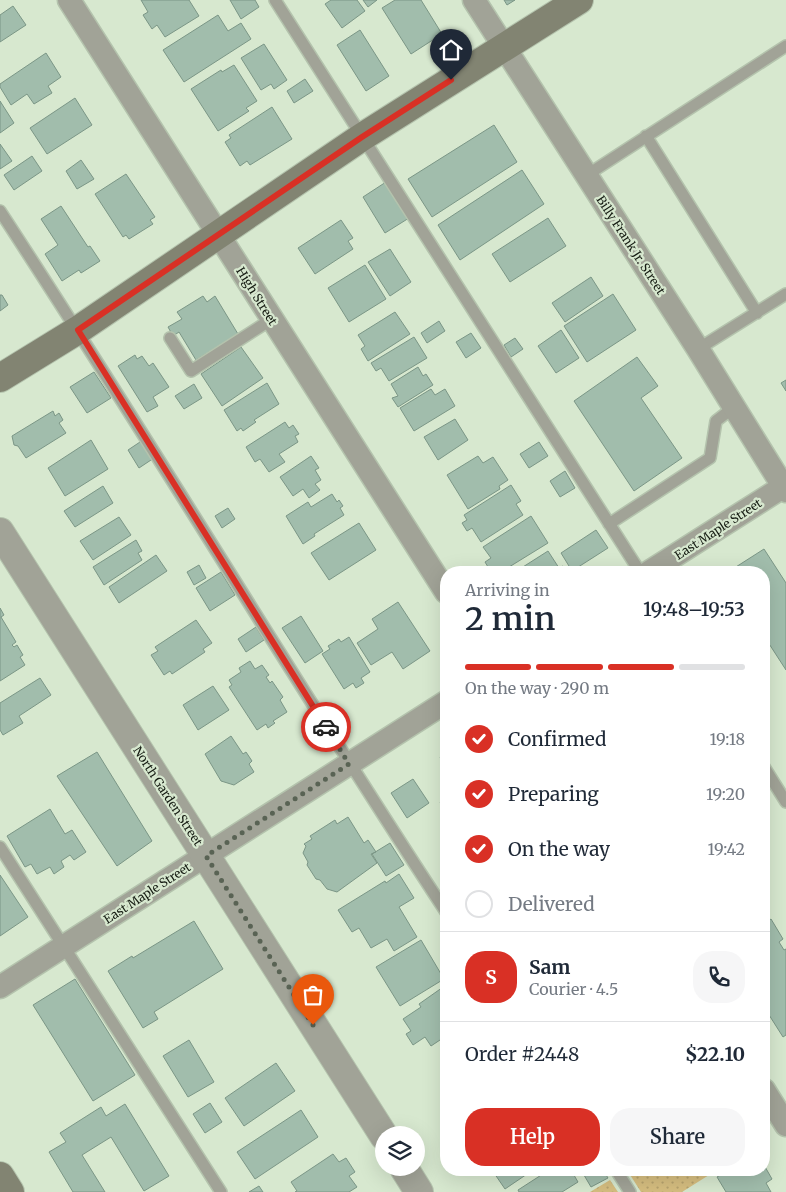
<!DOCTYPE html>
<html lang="en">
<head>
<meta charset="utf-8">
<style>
	:root { --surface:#fff; --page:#f6f6f7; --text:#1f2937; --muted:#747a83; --line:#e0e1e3; --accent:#d93025 }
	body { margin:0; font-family:Merriweather,serif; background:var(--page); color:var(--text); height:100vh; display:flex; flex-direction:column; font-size:19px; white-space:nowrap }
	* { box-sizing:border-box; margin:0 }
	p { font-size:16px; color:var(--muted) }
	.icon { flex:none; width:28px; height:28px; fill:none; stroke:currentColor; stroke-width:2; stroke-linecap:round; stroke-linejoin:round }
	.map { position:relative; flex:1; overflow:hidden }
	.sheet { position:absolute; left:440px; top:566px; width:330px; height:610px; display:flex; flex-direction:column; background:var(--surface); border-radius:20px; box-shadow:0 5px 20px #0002 }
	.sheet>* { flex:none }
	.tools { position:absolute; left:375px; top:1126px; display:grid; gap:10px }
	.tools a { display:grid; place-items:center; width:50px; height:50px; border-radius:50%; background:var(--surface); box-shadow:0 5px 20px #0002; font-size:25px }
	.pin { position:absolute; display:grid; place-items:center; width:42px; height:42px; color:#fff; margin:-51px -21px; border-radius:50% 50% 50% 0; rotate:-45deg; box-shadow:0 0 5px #0007 }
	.pin .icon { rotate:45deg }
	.courier { position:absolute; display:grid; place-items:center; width:50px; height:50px; margin:-25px; border:4px solid #d93025; border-radius:50%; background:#fff; color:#222; box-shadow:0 1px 6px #0007 }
	.summary em { font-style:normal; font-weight:600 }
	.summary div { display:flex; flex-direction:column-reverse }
	.summary { display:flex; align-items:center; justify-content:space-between; height:85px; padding:0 25px }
	h1 { font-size:32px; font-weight:600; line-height:38px }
	.bar { display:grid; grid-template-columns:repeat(4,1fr); gap:8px 5px; align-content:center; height:60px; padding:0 25px }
	.bar i { height:6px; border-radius:4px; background:var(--line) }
	.bar .selected { background:var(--accent) }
	.bar p { grid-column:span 4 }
	.line { display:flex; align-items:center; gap:12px; padding:0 25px; border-top:1px solid var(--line) }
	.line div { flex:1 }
	.round { display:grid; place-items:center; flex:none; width:52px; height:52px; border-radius:20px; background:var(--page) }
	ol { padding:0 25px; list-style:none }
	li { display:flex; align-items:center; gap:15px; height:55px }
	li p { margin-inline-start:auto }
	li .icon { padding:5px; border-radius:50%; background:var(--accent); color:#fff; stroke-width:4 }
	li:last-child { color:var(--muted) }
	li i { width:28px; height:28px; border:2px solid var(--line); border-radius:50% }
	.cta { display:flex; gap:10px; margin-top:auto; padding:10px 25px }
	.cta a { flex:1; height:58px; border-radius:20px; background:var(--accent); color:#fff; font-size:20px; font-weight:600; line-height:58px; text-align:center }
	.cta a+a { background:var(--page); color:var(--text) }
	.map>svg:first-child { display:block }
</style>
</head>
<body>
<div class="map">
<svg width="786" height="1192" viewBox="0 0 786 1192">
	<defs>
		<pattern id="green-dots" width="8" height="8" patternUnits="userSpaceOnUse" patternTransform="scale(1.25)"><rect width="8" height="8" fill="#d6be80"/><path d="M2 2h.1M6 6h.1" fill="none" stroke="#b7a36e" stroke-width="1.8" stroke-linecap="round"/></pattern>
	</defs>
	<rect width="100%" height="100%" fill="#d7e8cf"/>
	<path fill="url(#green-dots)" d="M627,1170h90l-35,22h-41z
		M610,1180l8,12h-28z"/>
	<path fill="#a1bdac" stroke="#7b9686" d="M141,0h48l10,16 -34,21 -8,-12 -5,4 -9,-14 5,-3z
		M230,0h25l4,7 -18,12z
		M331,0h26l8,11 -23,17 -17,-24z
		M363,0h14l-9,7z
		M395,0h26l21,34 -31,20 -29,-46z
		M504,0h11l-8,5z
		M13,6l13,19 -26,17v-27z
		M218,15l10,16 13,-8 10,16 -67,43 -21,-32z
		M360,30l29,46 -23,15 -29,-46z
		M264,44l23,36 -13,9 -3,-5 -10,6 -20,-32z
		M46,53l15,24 -13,9 4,7 -18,11 -7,-10 -16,11 -11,-18v-3z
		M234,65l23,36 -11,7 3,3 -31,20 -27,-42 30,-19 1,2z
		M305,79l8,12 -19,12 -7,-12z
		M75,98l17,27 -45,29 -17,-26z
		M0,101l14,22 -14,10z
		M272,107l20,32 -42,26 -3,-4 -7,5 -15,-24 6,-4 -2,-3z
		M494,125l23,37 -85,55 -24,-38z
		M0,144l12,17 -12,8z
		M32,156l10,15 -28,19 -10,-15z
		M81,160l13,19 -17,10 -11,-18z
		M522,170l22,34 -84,56 -22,-35z
		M126,174l29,43 -5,3 3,4 -24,15 -3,-4 -3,2 -28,-43z
		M386,182l23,36 -24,15 -22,-36z
		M61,206l27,41 2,-1 10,15 -19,12 -2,-3 -17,11 -17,-27 13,-9 -17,-26z
		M548,218l18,28 -56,36 -18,-28z
		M341,220l12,18 -5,3 5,8 -38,25 -17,-26z
		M390,249l21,33 -21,14 -22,-34z
		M365,265l21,34 -37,23 -21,-34z
		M591,277l12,19 -38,26 -13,-19z
		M613,294l23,36 -49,32 -23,-36z
		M0,295h2l6,10 -8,6z
		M203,296l4,6 8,-6 23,38 -42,26 -17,-28 -6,4 -5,-9 14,-8 -5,-7z
		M395,312l15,22 -42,27 -7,-12 4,-3 -7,-11z
		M439,321l6,10 -18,12 -6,-10z
		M561,330l18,28 -23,15 -18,-27z
		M471,333l10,15 -15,10 -10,-16z
		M414,337l13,21 -38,23 -8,-13 -5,3 -5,-8z
		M515,338l8,11 -12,8 -7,-12z
		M241,347l22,31 -41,28 -21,-32z
		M135,355l2,4 5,-3 7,10 4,-3 16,24 -16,10 5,9 -11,6 -29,-46z
		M637,357l21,29 -17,12 41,60 -48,33 -60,-90z
		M418,367l5,9 3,-2 7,11 -35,22 -6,-9 6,-2 -7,-12z
		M94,372l17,26 -24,15 -17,-26z
		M786,380v11l-5,-8z
		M267,383l12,21 -25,16 2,2 -13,9 -2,-3 -4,3 -13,-21z
		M194,384l8,14 -18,11 -9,-13z
		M431,389l4,6 10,-6 10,17 -41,25 -14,-23z
		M53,411l2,5 4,-3 4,7 -4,3 7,10 -40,25 -8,-12 -4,-1 -2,-9z
		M455,419l13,21 -30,20 -14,-23z
		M285,422l4,6 4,-3 6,9 -4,2 3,6 -19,12 6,8 -16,10 -9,-13 -5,3 -9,-15z
		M91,440l17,29 -43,27 -17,-28z
		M143,440l11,18 -15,10 -11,-18z
		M539,442l9,14 -19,12 -9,-14z
		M311,456l8,12 -4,2 6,10 -6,4 5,6 -11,8 -6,-9 -10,7 -13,-19z
		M478,456l5,7 10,-6 15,23 -9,6 1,3 -32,20 -21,-34z
		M565,471l10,17 -15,9 -10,-16z
		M511,485l10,16 -5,3 7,11 -42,27 -9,-14 -5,3 -5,-8 5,-3 -3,-5z
		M103,486l10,17 -38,24 -11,-16z
		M332,494l5,8 2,-2 4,6 -3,2 4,7 -30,19 1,2 -12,8 -17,-28 22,-14 3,5z
		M228,508l7,11 -13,9 -7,-12z
		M531,516l17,27 -47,29h-2l-2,-2 -6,2 -6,-10 6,-4 -8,-11z
		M119,517l12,18 -38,25 -13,-19z
		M359,523l17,27 -47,30 -18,-27z
		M596,530l12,18 -36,23 -11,-18z
		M136,540l6,11 -4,2 4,7 -38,25 -11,-18z
		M764,549l22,34v87l-22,-34v-64h-36z
		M548,551l11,17 4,-2 4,6h-52z
		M156,555l11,16 -48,32 -10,-16z
		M199,565l7,13 -12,7 -7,-13z
		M221,572l14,23 -25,16 -14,-23z
		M398,602l32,49 -27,18 -11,-17 -21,13 -14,-22 21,-14 -6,-10z
		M0,608l4,7 -3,2 15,25 -4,3 2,2 3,-2 6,10 -3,2 5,8 -25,16z
		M301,616l22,35 -18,12 -23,-35z
		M196,620l16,23 -9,6 2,3 -33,22 -2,-3 -6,4 -13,-20 7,-4 -3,-4z
		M256,627l8,13 -18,12 -8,-13z
		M349,637l21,35 -9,6 3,5 -8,5 -3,-5 -9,6 -22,-35 8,-5 -2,-3 11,-7 2,3z
		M250,661l5,8 7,-4 7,10 -3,2 4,6 2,-2 11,16 -3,3 7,12 -14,9 2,2 -7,5 -2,-4 -9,6 -28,-43 3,-2 -3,-5 12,-8 -2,-4z
		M40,678l11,17 -32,21 4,7 -20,12 -3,-5v-27z
		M213,686l16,24 -31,20 -15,-25z
		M231,736l12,18 3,-2 6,9 -3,3 5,8 -20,13 -13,-4 -16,-27z
		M97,752l55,89 -35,25 -60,-90z
		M446,752v15l-6,-10z
		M413,779l16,24 -22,15 -16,-25z
		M446,798v13l-6,-9z
		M50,809l15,25 7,-4 14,22 -12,8 -4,-5 -9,6 3,6 -10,7 -4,-7 -13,7 -6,-10 -6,3 -18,-31z
		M348,817l16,26 4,-3 8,12 -5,2 6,9 -40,29 -10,-3 -7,-9 -4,-1 -9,-14 1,-3 -5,-9 3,-7 -2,-2 8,-5 -2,-3 25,-16 2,4z
		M390,843l14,22 -18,11 -14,-22z
		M399,874l15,24 -15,9 18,30 -23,14 -7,-12 -16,9 -12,-20 -7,4 -14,-22 47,-29 1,2z
		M0,875l28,42 -28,19z
		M771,919l12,20 -4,3 5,8 2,-1v86l-3,2 -19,-30v-83z
		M194,921l29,48 -69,43 4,7 -15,9 -35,-57 24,-15 1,2z
		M421,940l23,39 -44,27 -24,-39z
		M75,979l60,96 -42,26 -60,-96z
		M446,985v51l-15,10 -6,-9 -12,8 -7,-11 5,-3 -8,-12 18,-12 -2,-3z
		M189,1040l25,42 -26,15 -25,-41z
		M276,1063l19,28 -51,35 -19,-28z
		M210,1103l12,19 -17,11 -12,-19z
		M125,1104l44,72 -25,15 -33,-54 -29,18 23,37h-32l-24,-40 17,-10 -6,-9 41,-26 5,9z
		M301,1110l17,27 -63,42 -18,-27z
		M333,1154l6,8 7,-4 9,14 -6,4 8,11 -8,5h-54l2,-1 -6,-9z
		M764,1165l8,14 -6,4 5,9h-45l-9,-15 12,-7h35z
		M492,1170h41l-28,19z
		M549,1170h22l7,12 -16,10h-43l-1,-2z
		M581,1170h22l5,8 -17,9z
		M259,1186l4,6h-14z"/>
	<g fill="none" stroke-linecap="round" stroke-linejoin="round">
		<g stroke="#b4c3ad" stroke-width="14">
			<path id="service" d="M275,0l365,572
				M646,136l111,177
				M587,175l199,-129
				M0,211c152,232 294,470 446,701
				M170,338l21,33 81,-52
				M698,349l88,-55
				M609,524l101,-66 6,-37 18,-14
				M764,767l22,35
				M0,847l221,345
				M616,1170l14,22"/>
		</g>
		<g stroke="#b4c3ad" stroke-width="25">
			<path id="minor" d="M69,0l377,592
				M474,0l224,349 88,142
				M649,572l137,-87
				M0,987l446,-285
				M764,1090l22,35"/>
		</g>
		<g stroke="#b4c3ad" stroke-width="30">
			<path id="tertiary" d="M0,532l384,604
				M404,1168l15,24"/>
		</g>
		<g stroke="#b4c3ad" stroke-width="30">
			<path id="secondary" d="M0,378l78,-48 284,-193 217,-137
				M0,1176l10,16"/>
		</g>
		<use href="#service" stroke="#a1a397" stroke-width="11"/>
		<use href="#minor" stroke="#a1a397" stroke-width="22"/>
		<use href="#tertiary" stroke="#a1a397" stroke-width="28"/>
		<use href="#secondary" stroke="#828472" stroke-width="28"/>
	</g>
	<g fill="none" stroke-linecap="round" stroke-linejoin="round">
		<path stroke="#596354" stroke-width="5" stroke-dasharray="0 9" d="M313,1025l-107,-169 143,-92 -23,-37"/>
		<path stroke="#d93025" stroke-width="6" d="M326,727l-248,-397 284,-193 89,-57"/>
	</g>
	<g text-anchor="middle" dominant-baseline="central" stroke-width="4.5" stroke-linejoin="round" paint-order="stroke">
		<g font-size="12" fill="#151b12" stroke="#d7e8cf">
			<text transform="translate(631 245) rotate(57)">Billy Frank Jr. Street</text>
			<text transform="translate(257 296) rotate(58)">High Street</text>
			<text transform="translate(718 529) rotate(-33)">East Maple Street</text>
			<text transform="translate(168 796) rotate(57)">North Garden Street</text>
			<text transform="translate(147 893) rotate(-33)">East Maple Street</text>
		</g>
	</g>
</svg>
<div class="tools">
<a><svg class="icon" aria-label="layers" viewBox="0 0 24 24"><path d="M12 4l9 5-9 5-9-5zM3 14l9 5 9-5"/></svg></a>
</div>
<div class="pin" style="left:313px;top:1025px;background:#ea580c"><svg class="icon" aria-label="bag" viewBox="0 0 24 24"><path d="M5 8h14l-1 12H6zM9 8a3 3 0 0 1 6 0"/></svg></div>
<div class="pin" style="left:451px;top:80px;background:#1f2937"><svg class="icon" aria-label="home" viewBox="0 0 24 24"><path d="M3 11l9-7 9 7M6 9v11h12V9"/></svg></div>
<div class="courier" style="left:326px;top:727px"><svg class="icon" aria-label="car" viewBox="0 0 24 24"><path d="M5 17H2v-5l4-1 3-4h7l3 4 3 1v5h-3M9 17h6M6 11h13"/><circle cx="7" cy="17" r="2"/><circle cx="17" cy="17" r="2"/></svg></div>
<section class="sheet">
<div class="summary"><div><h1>2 min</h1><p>Arriving in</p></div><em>19:48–19:53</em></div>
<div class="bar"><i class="selected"></i><i class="selected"></i><i class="selected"></i><i></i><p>On the way · 290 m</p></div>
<ol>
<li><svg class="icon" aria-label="check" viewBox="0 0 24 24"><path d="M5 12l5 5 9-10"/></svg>Confirmed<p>19:18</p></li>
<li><svg class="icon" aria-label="check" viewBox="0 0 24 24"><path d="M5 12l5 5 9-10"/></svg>Preparing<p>19:20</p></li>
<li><svg class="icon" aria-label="check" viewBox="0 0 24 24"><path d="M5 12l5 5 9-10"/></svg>On the way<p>19:42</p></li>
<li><i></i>Delivered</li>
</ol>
<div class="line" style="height:90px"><b class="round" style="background:var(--accent);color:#fff">S</b><div><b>Sam</b><p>Courier · 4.5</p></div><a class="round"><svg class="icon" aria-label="phone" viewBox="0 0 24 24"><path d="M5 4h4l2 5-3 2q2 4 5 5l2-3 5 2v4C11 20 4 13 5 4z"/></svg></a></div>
<div class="line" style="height:65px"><div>Order #2448</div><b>$22.10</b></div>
<div class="cta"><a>Help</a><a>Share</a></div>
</section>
</div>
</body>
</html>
